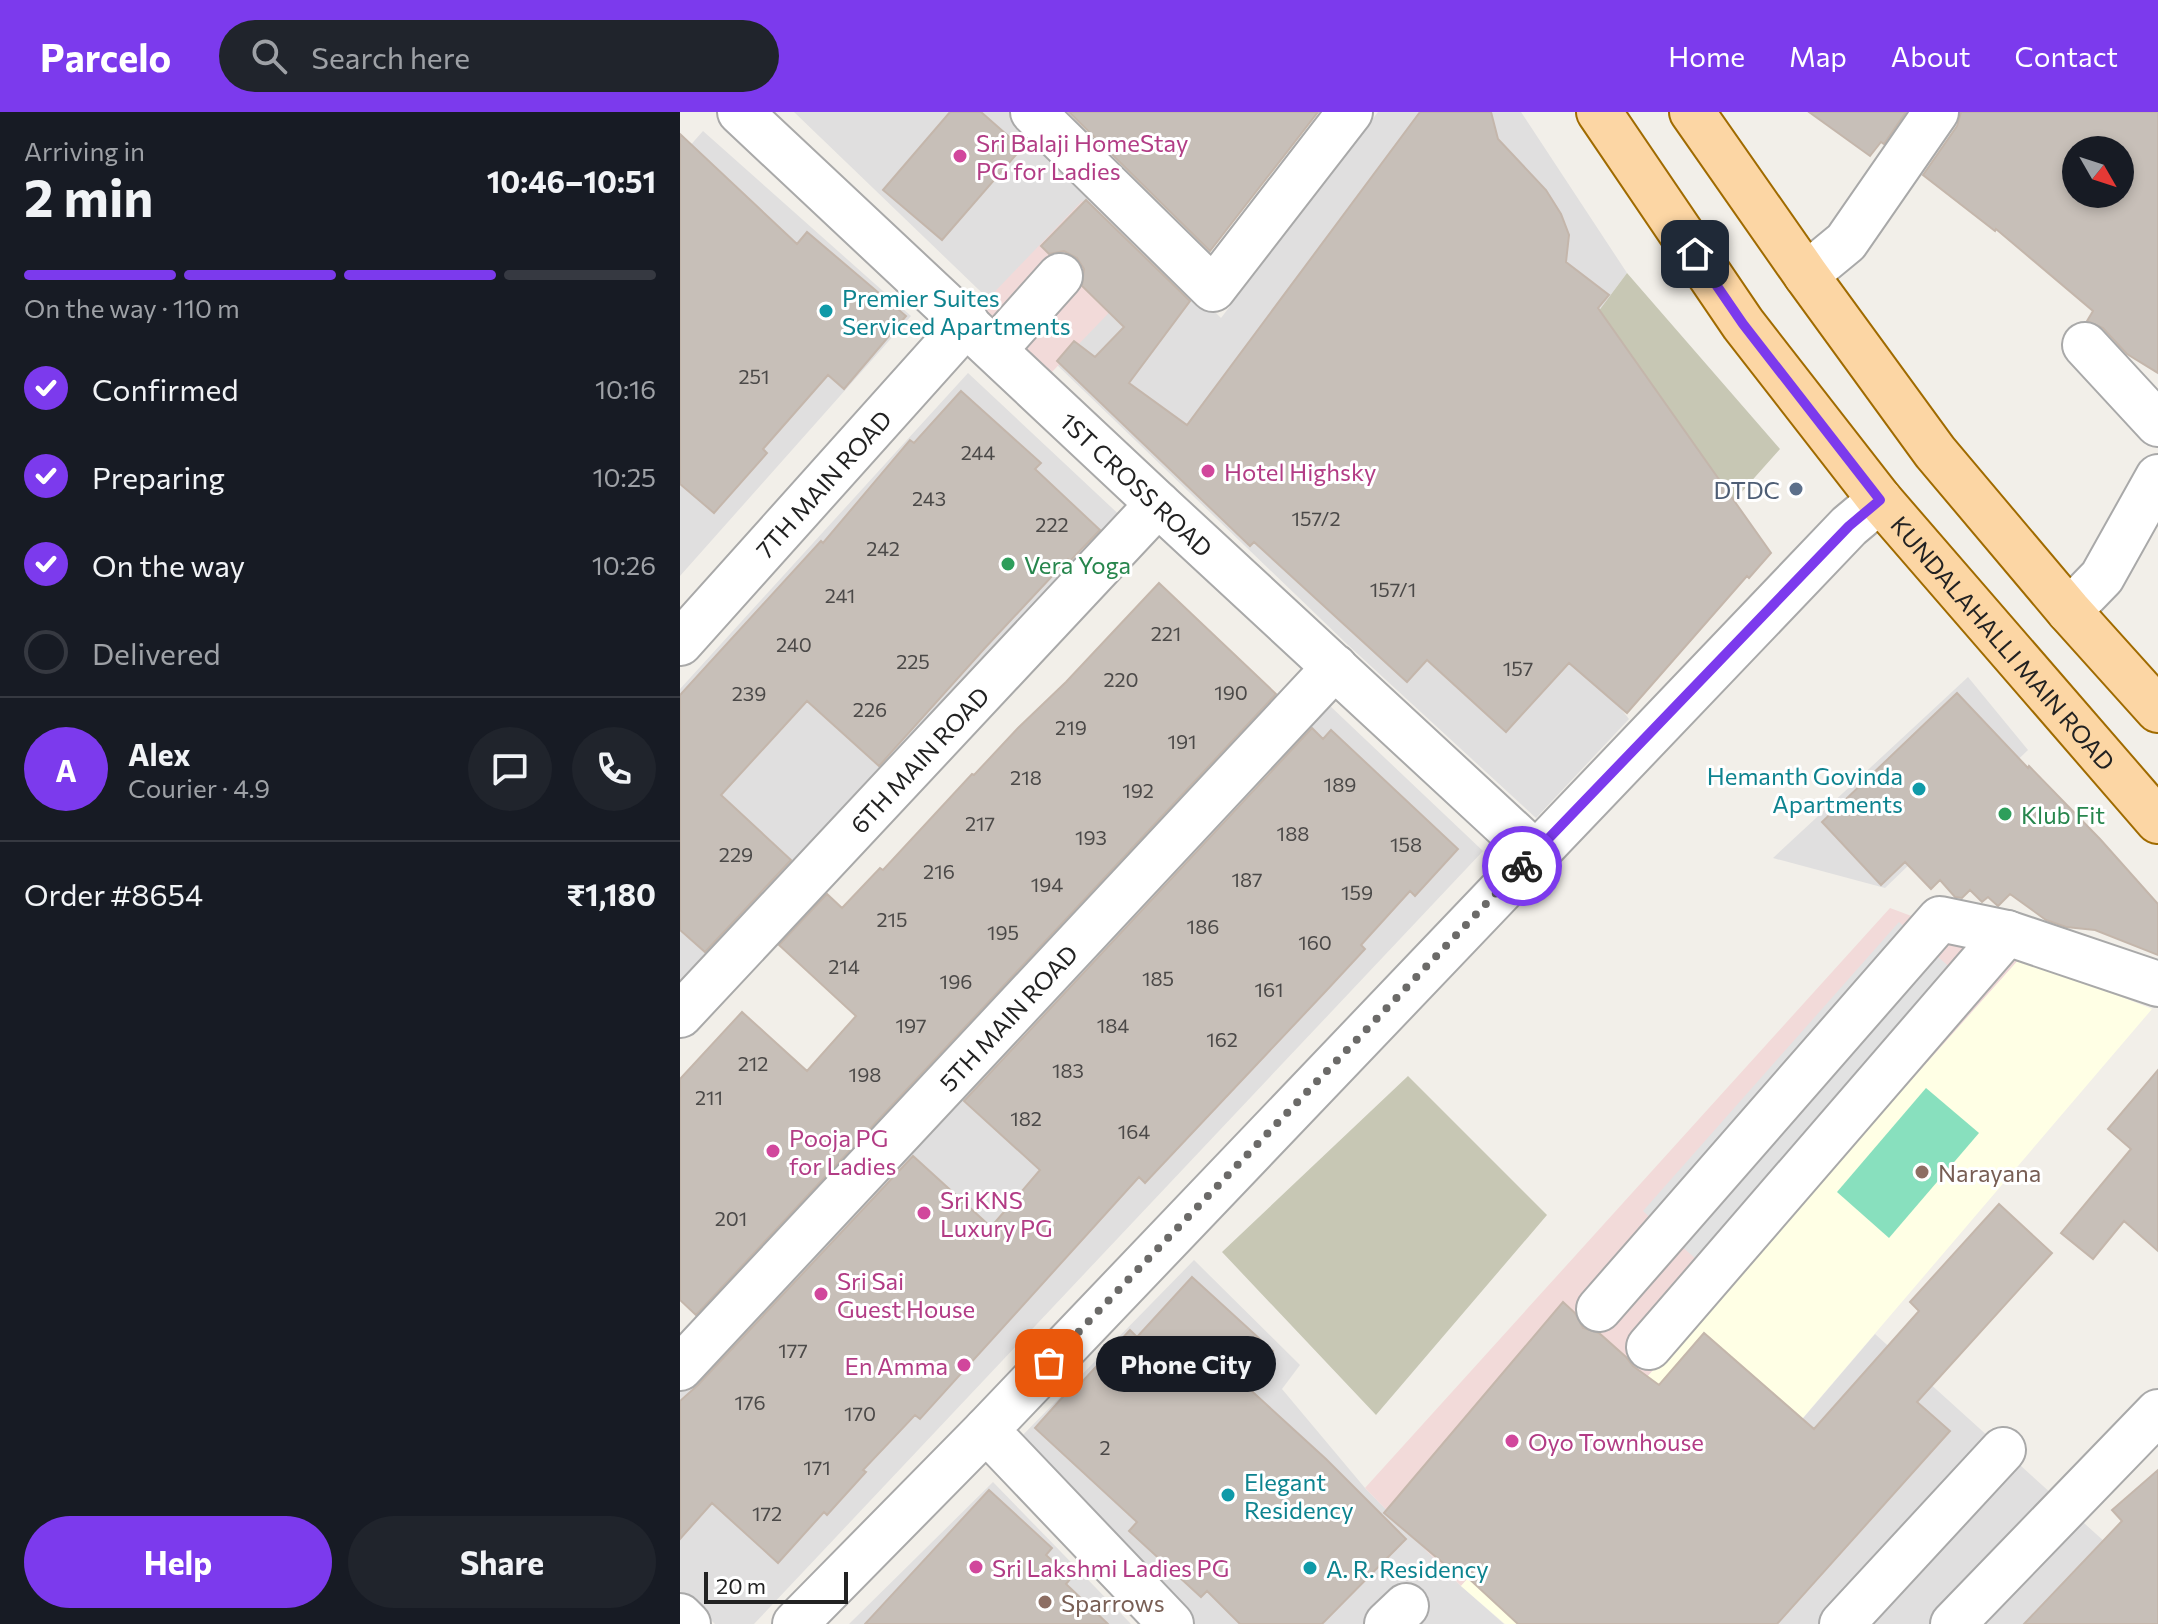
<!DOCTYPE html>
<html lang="en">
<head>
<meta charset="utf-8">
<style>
	:root { --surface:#171b24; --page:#20242c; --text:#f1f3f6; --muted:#9ea1a6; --line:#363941; --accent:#7c3aed }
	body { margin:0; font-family:Commissioner,sans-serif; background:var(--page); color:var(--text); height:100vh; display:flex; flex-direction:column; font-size:30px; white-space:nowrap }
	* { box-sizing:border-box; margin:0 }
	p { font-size:26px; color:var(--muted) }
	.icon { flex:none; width:44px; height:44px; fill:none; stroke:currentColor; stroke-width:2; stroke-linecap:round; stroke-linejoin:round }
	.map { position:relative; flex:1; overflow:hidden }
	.side { display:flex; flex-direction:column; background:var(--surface); width:680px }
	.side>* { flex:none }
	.needle { width:52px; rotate:129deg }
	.fabs { position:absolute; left:1382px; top:24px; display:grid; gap:16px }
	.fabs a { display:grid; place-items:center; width:72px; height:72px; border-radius:50%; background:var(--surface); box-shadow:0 4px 12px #0003; font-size:40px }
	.scale { position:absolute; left:24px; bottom:20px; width:144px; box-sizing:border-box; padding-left:8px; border:4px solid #222; border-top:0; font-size:22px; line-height:28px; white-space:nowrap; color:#222; -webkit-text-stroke:6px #fff; paint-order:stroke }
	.pin { position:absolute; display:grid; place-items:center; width:68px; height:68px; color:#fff; margin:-34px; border-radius:16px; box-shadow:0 4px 12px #0006 }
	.courier { position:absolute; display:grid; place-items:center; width:80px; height:80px; margin:-40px; border:6px solid #7c3aed; border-radius:50%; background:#fff; color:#222; box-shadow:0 2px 10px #0007 }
	.bubble { position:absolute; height:56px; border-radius:28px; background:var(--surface); box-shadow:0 4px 12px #0003; font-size:26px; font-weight:700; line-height:56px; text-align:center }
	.head em { font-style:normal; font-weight:700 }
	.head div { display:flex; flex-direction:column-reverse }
	.head { display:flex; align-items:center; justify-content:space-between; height:136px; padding:0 24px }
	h1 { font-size:52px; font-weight:700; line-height:60px }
	.bar { display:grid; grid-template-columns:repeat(4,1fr); gap:12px 8px; align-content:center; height:96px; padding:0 24px }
	.bar i { height:10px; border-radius:6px; background:var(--line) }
	.bar .active { background:var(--accent) }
	.bar p { grid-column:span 4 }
	.line { display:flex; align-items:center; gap:20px; padding:0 24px; border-top:2px solid var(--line) }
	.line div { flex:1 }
	.round { display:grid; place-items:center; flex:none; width:84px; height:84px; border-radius:42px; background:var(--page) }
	ol { padding:0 24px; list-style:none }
	li { display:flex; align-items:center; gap:24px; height:88px }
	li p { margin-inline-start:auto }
	li .icon { padding:8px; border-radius:50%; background:var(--accent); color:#fff; stroke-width:4 }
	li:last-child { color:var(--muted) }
	li i { width:44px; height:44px; border:4px solid var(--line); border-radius:50% }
	.primary-button { display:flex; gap:16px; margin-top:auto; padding:16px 24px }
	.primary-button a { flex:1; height:92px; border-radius:48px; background:var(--accent); color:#fff; font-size:32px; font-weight:700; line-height:92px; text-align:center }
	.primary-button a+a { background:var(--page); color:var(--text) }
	header { display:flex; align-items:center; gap:48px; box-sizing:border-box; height:112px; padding:0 40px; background:var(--accent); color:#fff }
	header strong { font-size:38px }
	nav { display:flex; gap:44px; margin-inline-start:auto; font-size:28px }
	.search { width:560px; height:72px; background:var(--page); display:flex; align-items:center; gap:20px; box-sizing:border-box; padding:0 28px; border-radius:44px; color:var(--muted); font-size:30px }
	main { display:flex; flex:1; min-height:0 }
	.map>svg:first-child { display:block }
</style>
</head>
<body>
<header>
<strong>Parcelo</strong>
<div class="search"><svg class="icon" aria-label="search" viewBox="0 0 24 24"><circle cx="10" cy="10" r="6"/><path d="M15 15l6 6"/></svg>Search here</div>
<nav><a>Home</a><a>Map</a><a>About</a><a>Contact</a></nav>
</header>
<main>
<section class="side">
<div class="head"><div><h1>2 min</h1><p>Arriving in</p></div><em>10:46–10:51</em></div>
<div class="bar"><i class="active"></i><i class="active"></i><i class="active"></i><i></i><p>On the way · 110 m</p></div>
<ol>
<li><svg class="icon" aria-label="check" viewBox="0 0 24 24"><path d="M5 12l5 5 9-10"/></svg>Confirmed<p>10:16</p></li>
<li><svg class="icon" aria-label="check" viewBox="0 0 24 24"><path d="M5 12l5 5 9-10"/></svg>Preparing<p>10:25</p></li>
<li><svg class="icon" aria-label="check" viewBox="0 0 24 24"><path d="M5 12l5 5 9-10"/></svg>On the way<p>10:26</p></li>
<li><i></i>Delivered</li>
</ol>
<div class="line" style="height:144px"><b class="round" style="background:var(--accent);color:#fff">A</b><div><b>Alex</b><p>Courier · 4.9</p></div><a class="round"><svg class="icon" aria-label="chat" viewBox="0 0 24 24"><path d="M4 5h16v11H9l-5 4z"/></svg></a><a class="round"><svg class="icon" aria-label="phone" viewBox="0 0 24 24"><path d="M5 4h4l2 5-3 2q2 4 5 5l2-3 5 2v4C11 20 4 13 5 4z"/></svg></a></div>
<div class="line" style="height:104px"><div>Order #8654</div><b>₹1,180</b></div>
<div class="primary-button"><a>Help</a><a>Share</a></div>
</section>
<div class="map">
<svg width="1478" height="1512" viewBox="0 0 1478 1512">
	<rect width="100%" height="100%" fill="#f2efe9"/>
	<path fill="#e0dfdf" d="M114,0h221l206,206 157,-206h143l106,161 -187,251 147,142 42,53 -93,99 -188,-173z
		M23,19l208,185 -231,260v-419z
		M288,261l159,149 -447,475v-308z
		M1288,565l60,73 -143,138 -112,-30z
		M648,592l155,147 -729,773h-39l-35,-33v-200z
		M514,1148l106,105 -18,24 83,99 96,98 43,38h-314l-173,-183z
		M1195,1222l283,256v34h-531z
		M313,1370l138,142h-282z"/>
	<path fill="#f2dad9" d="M402,89l70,67 -102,106 -70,-67z
		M1210,796l131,49 -560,629 -96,-98z"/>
	<path fill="#ffffe5" d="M1341,845l131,52 -525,615h-122l-44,-38z"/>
	<path fill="#c7c7b4" d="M947,161l153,176 -193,217 -147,-142z
		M728,964l139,139 -171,200 -154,-163z"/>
	<path fill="#88e0be" d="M1246,976l53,45 -90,105 -52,-46z"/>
	<path fill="#e2e2e2" d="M1219,810l56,50 -257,289 -55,-50z"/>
	<path fill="#c7bfb8" stroke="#c4b6ab" stroke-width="2" fill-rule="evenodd" d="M270,0h31l41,36 -80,92 -59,-50z
		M389,0h249l-108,139z
		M740,0h71l7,27 48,51 15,24 8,21 -3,27 43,33 -11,13 173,245 -22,25 -2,-2 -120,137 -58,-50 -63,69 -79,-72 -20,22 -153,-140 -4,4 -193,-185 17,-20 21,16 29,-30 -42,-41 2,-17 -7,-11 -13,-7 -15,3 -8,-8 45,-46 104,101 -61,82 58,42z
		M1129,0h97l-22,32 -3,-2 -11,14z
		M1281,0h197v261l-31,-19 -24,-26 -16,-7 6,-10 -97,-82 -1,2 -72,-56 34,-49zM1396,38h44v44h-44z
		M0,22l117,110 10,-12 99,84 -62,73 -16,-14 -65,74 4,4 -53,60 -34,-29z
		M281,279l80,72 -6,6 65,61 -30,31 -2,-2 -84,90 -105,117 -72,-65 -86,94 70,65 -86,92 -25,-22v-235l141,-154 2,2 87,-103 4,3z
		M479,471l117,111 -580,621 -16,-15v-221l62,-67 65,59 49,-55 -77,-71 48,-51 15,14 38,-40 3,2 89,-96 2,1 44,-47 48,-46z
		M1277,581l71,75 1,-2 71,73 58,65v51l-63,-25 -29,-3 -20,-7 -36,-26 -12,12 -10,-9 -6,5 -12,-12 -8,8 -7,-1 -15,-17 -9,9 -26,-27 -24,23 -59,-63z
		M632,616l11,11 8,-9 127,119 -43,47 -5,-5 -49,54 4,4 -39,42 -181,192 -6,-6 -219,242 -5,-4 -52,55 3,2 -39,43 -3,-3 -46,51 -66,-60 -32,36v-138l18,-16 215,-229 78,71 49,-57 -76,-69z
		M1478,958v181l-34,-30 -31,38 -32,-26 70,-84 -23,-20z
		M1319,1092l53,49 -135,149 33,29 -173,193h-259l-53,-49 -3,4 -78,-66 179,-211 12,11 8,15 16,5 27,24 7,9 26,19 45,-52 110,96 105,-118 -9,-9z
		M512,1165l81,74 -29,33 82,75 80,80 -84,85h-82l-33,-33 -6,6 -72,-66 8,-9 -102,-94 44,-49 3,3 48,-52 7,7z
		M1478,1358v154h-134l98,-103 -10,-11z
		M309,1378l63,58 -6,7 25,23 -5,6 42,40h-243z"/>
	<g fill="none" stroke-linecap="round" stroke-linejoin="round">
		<g stroke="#a9a9a9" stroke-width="48">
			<g id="minor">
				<path id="s1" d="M60,0l418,392 377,349"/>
				<path d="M353,0l180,177 137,-177"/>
				<path d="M1126,163l40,-33 90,-130"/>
				<path d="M1405,233l73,79"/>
				<path d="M315,237l65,-73"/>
				<path d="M1389,499l33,-34 56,-100"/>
				<path id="s2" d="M0,531l287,-320"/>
				<path id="s3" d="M0,903l478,-511"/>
				<path d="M919,1197l341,-390 67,14 151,51"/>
				<path d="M969,1235l358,-414"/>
				<path id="s4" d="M0,1256l655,-701"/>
				<path d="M306,1318l185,194"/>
				<path d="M0,1504l8,8"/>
				<path d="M115,1512l191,-194 863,-904 31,-26"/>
				<path d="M707,1512l19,-18"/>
				<path d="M1162,1512l161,-174"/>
				<path d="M1273,1512l205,-212"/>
			</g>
		</g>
		<g stroke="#a06b00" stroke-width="48">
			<g id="major">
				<path id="s5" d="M919,0l144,212 137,176 278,321"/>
				<path d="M1012,0l114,163 129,177 134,159 89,99"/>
			</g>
		</g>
		<use href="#minor" stroke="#fff" stroke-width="44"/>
		<use href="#major" stroke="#fcd6a4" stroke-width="44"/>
	</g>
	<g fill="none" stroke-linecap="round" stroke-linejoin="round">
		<path stroke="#6b6a68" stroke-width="8" stroke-dasharray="0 14.4" d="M369,1251l473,-497"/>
		<path stroke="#7c3aed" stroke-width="10" d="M842,754l327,-340 31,-26 -137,-176 -48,-70"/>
	</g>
	<g fill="#d1479c" stroke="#fff" stroke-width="3">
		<circle cx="280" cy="44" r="8"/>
		<circle cx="528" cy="359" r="8"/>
		<circle cx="93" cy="1039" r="8"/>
		<circle cx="244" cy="1101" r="8"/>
		<circle cx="141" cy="1182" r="8"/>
		<circle cx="284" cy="1253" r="8"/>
		<circle cx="832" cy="1329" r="8"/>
		<circle cx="296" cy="1455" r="8"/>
	</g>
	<g fill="#0f9aa8" stroke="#fff" stroke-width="3">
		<circle cx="146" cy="199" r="8"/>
		<circle cx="1239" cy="677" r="8"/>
		<circle cx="548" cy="1383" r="8"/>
		<circle cx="630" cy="1456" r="8"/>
	</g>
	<circle fill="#5c6f8a" stroke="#fff" stroke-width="3" cx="1116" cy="377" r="8"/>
	<g fill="#2e9e5b" stroke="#fff" stroke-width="3">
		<circle cx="328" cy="452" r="8"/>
		<circle cx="1325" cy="702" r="8"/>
	</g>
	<g fill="#8d6e63" stroke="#fff" stroke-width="3">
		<circle cx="1242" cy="1060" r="8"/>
		<circle cx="365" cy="1490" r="8"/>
	</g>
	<g text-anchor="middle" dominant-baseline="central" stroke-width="6" stroke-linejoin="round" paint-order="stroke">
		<g font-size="20" fill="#4b4948">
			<text x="74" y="264">251</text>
			<text x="298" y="340">244</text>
			<text x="249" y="386">243</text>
			<text x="636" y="406">157/2</text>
			<text x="372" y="412">222</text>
			<text x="203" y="436">242</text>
			<text x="713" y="477">157/1</text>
			<text x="160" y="483">241</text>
			<text x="486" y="521">221</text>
			<text x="114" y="532">240</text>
			<text x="233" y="549">225</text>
			<text x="838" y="556">157</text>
			<text x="441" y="567">220</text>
			<text x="551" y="580">190</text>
			<text x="69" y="581">239</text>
			<text x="190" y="597">226</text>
			<text x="391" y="615">219</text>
			<text x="502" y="629">191</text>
			<text x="346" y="665">218</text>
			<text x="660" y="672">189</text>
			<text x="458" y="678">192</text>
			<text x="300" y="711">217</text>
			<text x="613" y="721">188</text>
			<text x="411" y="725">193</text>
			<text x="726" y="732">158</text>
			<text x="56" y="742">229</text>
			<text x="259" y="759">216</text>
			<text x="567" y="767">187</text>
			<text x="367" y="772">194</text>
			<text x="677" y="780">159</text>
			<text x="212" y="807">215</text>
			<text x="523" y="814">186</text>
			<text x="323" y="820">195</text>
			<text x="635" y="830">160</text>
			<text x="164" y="854">214</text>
			<text x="478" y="866">185</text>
			<text x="276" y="869">196</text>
			<text x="589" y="877">161</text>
			<text x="231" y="913">197</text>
			<text x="433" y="913">184</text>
			<text x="542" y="927">162</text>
			<text x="73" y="951">212</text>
			<text x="388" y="958">183</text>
			<text x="185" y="962">198</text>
			<text x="29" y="985">211</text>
			<text x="346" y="1006">182</text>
			<text x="454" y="1019">164</text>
			<text x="51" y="1106">201</text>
			<text x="113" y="1238">177</text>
			<text x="70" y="1290">176</text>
			<text x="180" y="1301">170</text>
			<text x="425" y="1335">2</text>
			<text x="137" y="1355">171</text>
			<text x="87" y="1401">172</text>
		</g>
		<g font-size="24" fill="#b23c85" stroke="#fff" text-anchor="start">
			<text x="296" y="30">Sri Balaji HomeStay<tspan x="296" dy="28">PG for Ladies</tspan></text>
			<text x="544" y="359">Hotel Highsky</text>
			<text x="109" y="1025">Pooja PG<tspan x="109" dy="28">for Ladies</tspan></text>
			<text x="260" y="1087">Sri KNS<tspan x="260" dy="28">Luxury PG</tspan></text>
			<text x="157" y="1168">Sri Sai<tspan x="157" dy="28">Guest House</tspan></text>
			<text x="268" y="1253" text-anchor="end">En Amma</text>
			<text x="848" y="1329">Oyo Townhouse</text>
			<text x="312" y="1455">Sri Lakshmi Ladies PG</text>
		</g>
		<g font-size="24" fill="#0d838f" stroke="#fff" text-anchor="start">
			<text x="162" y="185">Premier Suites<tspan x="162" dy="28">Serviced Apartments</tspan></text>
			<text x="1223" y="663" text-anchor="end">Hemanth Govinda<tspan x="1223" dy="28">Apartments</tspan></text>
			<text x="564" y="1369">Elegant<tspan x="564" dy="28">Residency</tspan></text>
			<text x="646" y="1456">A. R. Residency</text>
		</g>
		<g font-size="24" fill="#222" stroke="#fff">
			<text stroke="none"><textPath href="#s2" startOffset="214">7TH MAIN ROAD</textPath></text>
			<text stroke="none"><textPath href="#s1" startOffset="544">1ST CROSS ROAD</textPath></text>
			<text stroke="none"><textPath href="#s5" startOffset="668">KUNDALAHALLI MAIN ROAD</textPath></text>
			<text stroke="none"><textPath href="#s3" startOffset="350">6TH MAIN ROAD</textPath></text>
			<text stroke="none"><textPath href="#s4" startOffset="480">5TH MAIN ROAD</textPath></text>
		</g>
		<g font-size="24" fill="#4e5e75" stroke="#fff" text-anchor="end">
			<text x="1100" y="377">DTDC</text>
		</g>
		<g font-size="24" fill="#27864d" stroke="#fff" text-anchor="start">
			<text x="344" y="452">Vera Yoga</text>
			<text x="1341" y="702">Klub Fit</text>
		</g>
		<g font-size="24" fill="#785e54" stroke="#fff" text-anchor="start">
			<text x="1258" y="1060">Narayana</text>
			<text x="381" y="1490">Sparrows</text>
		</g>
	</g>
</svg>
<div class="fabs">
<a><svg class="needle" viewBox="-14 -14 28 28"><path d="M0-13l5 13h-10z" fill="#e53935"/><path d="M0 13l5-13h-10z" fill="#9ea1a6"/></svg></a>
</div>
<div class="scale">20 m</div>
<div class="pin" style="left:369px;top:1251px;background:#ea580c"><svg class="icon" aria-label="bag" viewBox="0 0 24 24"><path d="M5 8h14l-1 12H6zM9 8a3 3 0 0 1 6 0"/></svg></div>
<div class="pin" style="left:1015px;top:142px;background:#1f2937"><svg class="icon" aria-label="home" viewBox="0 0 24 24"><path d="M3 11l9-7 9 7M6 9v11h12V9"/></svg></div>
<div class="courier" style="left:842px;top:754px"><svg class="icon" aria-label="bike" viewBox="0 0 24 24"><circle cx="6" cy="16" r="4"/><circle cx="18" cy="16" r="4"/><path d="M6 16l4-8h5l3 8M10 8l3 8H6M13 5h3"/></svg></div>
<div class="bubble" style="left:416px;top:1224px;width:180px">Phone City</div>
</div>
</main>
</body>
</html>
